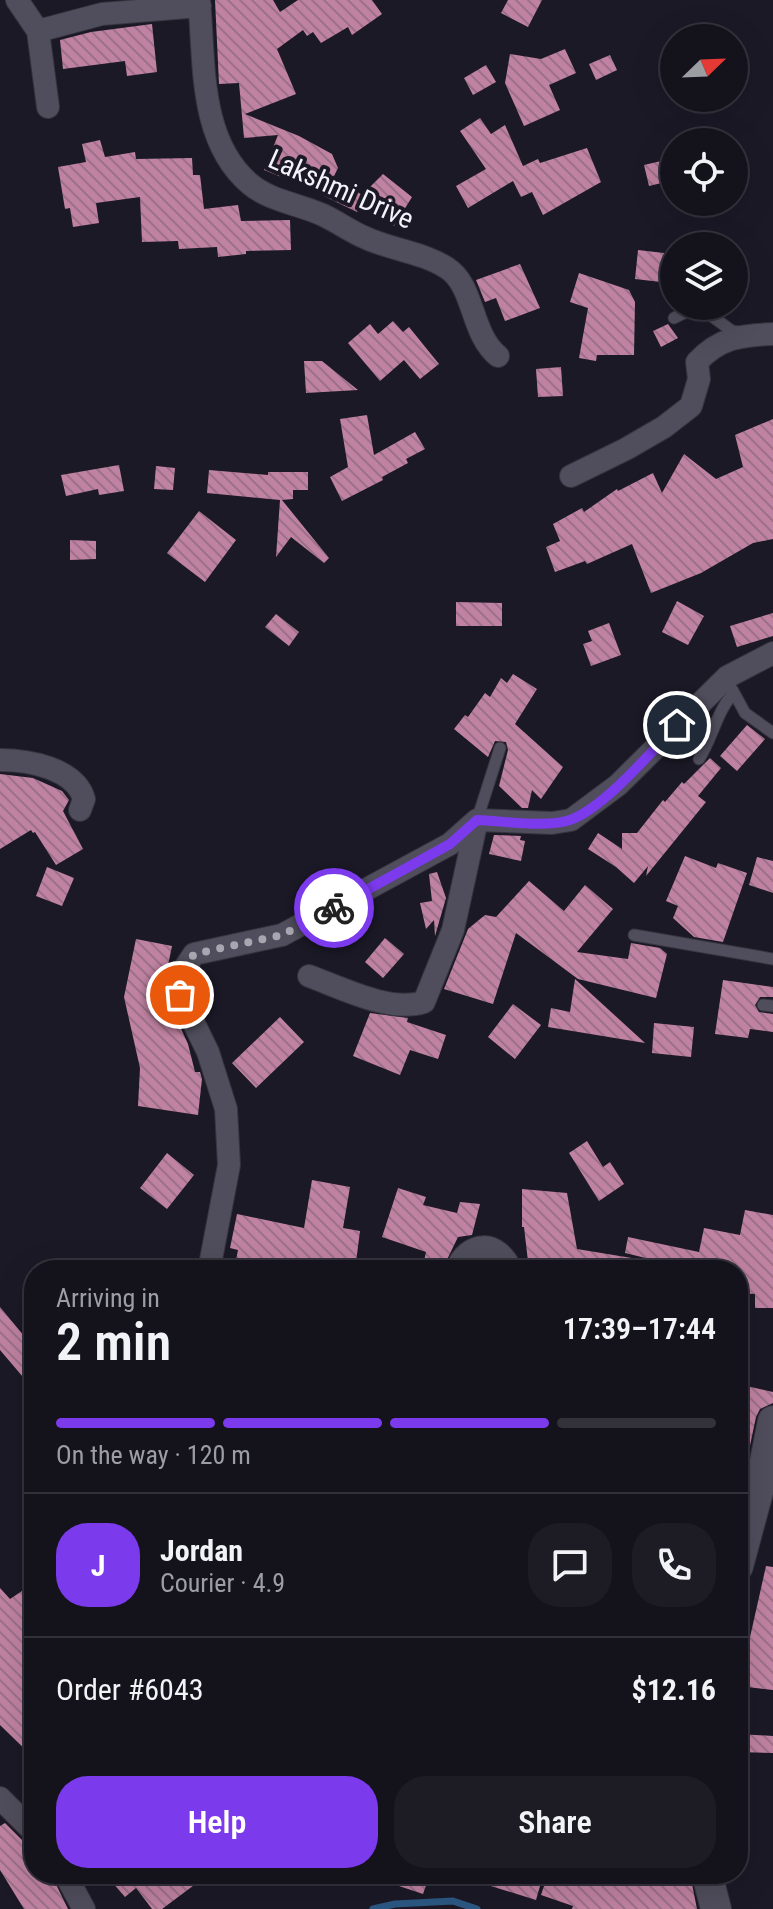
<!DOCTYPE html>
<html lang="en">
<head>
<meta charset="utf-8">
<style>
	:root { --surface:#14131c; --page:#1d1c25; --text:#f1f3f6; --muted:#9d9ea3; --line:#33323b; --accent:#7c3aed }
	body { margin:0; font-family:"Roboto Condensed",sans-serif; background:var(--page); color:var(--text); height:100vh; display:flex; flex-direction:column; font-size:30px; white-space:nowrap }
	* { box-sizing:border-box; margin:0 }
	p { font-size:26px; color:var(--muted) }
	.icon { flex:none; width:44px; height:44px; fill:none; stroke:currentColor; stroke-width:2; stroke-linecap:round; stroke-linejoin:round }
	.map { position:relative; flex:1; overflow:hidden }
	.panel { position:absolute; left:24px; top:1260px; width:724px; height:624px; display:flex; flex-direction:column; background:var(--surface); border-radius:32px; box-shadow:0 8px 32px #0002,0 0 0 2px var(--line) }
	.panel>* { flex:none }
	.needle { width:52px; rotate:67deg }
	.tools { position:absolute; left:660px; top:24px; display:grid; gap:16px }
	.tools a { display:grid; place-items:center; width:88px; height:88px; border-radius:50%; background:var(--surface); box-shadow:0 8px 32px #0002,0 0 0 2px var(--line); font-size:40px }
	.pin { position:absolute; display:grid; place-items:center; width:68px; height:68px; color:#fff; margin:-34px; border:4px solid #fff; border-radius:50%; box-shadow:0 2px 8px #0007 }
	.courier { position:absolute; display:grid; place-items:center; width:80px; height:80px; margin:-40px; border:6px solid #7c3aed; border-radius:50%; background:#fff; color:#222; box-shadow:0 2px 10px #0007 }
	.overview em { font-style:normal; font-weight:600 }
	.overview div { display:flex; flex-direction:column-reverse }
	.overview { display:flex; align-items:center; justify-content:space-between; height:136px; padding:0 32px }
	h1 { font-size:52px; font-weight:600; line-height:60px }
	.bar { display:grid; grid-template-columns:repeat(4,1fr); gap:12px 8px; align-content:center; height:96px; padding:0 32px }
	.bar i { height:10px; border-radius:6px; background:var(--line) }
	.bar .current { background:var(--accent) }
	.bar p { grid-column:span 4 }
	.line { display:flex; align-items:center; gap:20px; padding:0 32px; border-top:2px solid var(--line) }
	.line div { flex:1 }
	.round { display:grid; place-items:center; flex:none; width:84px; height:84px; border-radius:32px; background:var(--page) }
	.primary-button { display:flex; gap:16px; margin-top:auto; padding:16px 32px }
	.primary-button a { flex:1; height:92px; border-radius:32px; background:var(--accent); color:#fff; font-size:32px; font-weight:600; line-height:92px; text-align:center }
	.primary-button a+a { background:var(--page); color:var(--text) }
	.map>svg:first-child { display:block }
</style>
</head>
<body>
<div class="map">
<svg width="773" height="1909" viewBox="0 0 773 1909">
	<defs>
		<pattern id="building-back-hatch" width="6" height="6" patternUnits="userSpaceOnUse" patternTransform="scale(2)"><rect width="6" height="6" fill="#c082a2"/><path d="M-1 5l2 2M0 0l6 6M5-1l2 2" fill="none" stroke="#9c7188"/></pattern>
	</defs>
	<rect width="100%" height="100%" fill="#1b1926"/>
	<g fill="none" stroke-linecap="round" stroke-linejoin="round">
		<path stroke="#2b5883" stroke-width="7" d="M373,1909l22,-5 58,-3 24,8"/>
	</g>
	<path fill="url(#building-back-hatch)" d="M215,0h58l7,12 18,-12h74l10,14 -30,21 -4,-8 -27,16 -8,-11 -6,4 -4,-6 -26,19 19,45 -51,20 54,22 33,18 6,14 -4,8 28,19 21,-21 29,23 -18,29 -34,-18 -3,4 -35,-17 -33,-21v6l-25,-10 14,-35 -34,3 -5,-55 -20,1z
		M508,0h34l-14,27 -27,-14z
		M152,24l5,48 -30,4 -2,-15 -62,8 -3,-29 31,-8z
		M565,49l11,24 -27,12 11,25 -36,16 -19,-43 5,-29 31,5z
		M610,55l7,15 -21,10 -7,-16z
		M486,65l10,17 -23,13 -9,-17z
		M480,118l11,16 14,-9 18,41 15,-7 2,4 47,-15 14,34 -58,33 -11,-23 -11,5 -8,-16 -45,27 -12,-22 30,-17 -26,-38z
		M100,140l5,17 30,-5 1,7 56,-1 1,17h7l4,34 34,-4 3,16 49,-1 1,30 -45,1v3l-28,3 -1,-10 -38,2 -1,-8 -36,1 -2,-45 -44,6 3,20 -26,4 -3,-19 -5,1 -7,-42 28,-5 -4,-18z
		M674,158v22l-25,6 -5,-21z
		M638,250l26,3 -3,29 -26,-3z
		M520,264l20,44 -35,13 -9,-23 -11,4 -9,-22z
		M579,273l50,17 6,12 -1,53h-37l-1,6 -17,-3 9,-50 -18,-6z
		M393,321l10,11 6,-5 30,37 -19,15 -16,-19 -24,21 -32,-38 22,-19 8,10z
		M668,324l10,14 -17,9 -8,-16z
		M304,361h18l36,29 -52,3z
		M561,367l2,29 -25,1 -2,-28z
		M367,415l7,40 41,-23 10,17 -19,10 2,4 -26,14 1,3 -41,21 -12,-24 18,-10 -8,-48z
		M773,419v120l-20,4 -52,30 -50,20 -19,-49 -45,20 -2,-3 -30,11 -9,-25 14,-6 -7,-17 29,-16 2,4 33,-23 1,2 35,-18 9,20 22,-39 32,25 27,-12 -8,-32z
		M119,465l5,26 -25,4 -1,-6 -32,7 -5,-21z
		M156,466l19,2 -2,22 -19,-1z
		M209,470l59,5v-3h40v18h-15v9l-11,1 47,58 -5,5 -33,-26 -15,20 4,-57 -73,-7z
		M199,511l37,29 -31,42 -38,-29z
		M70,540l26,1v18l-26,1z
		M677,601l27,15 -16,29 -26,-13z
		M456,602l46,1v23h-46z
		M773,613v23l-36,11 -7,-21z
		M276,614l23,18 -10,14 -24,-19z
		M609,623l12,32 -30,11 -8,-22 9,-3 -4,-10z
		M513,674l24,15 -22,35 48,43 -22,32 -9,-9 -4,18h-6l-23,-22 9,-36 -2,-8 -11,-1 -7,16 -34,-28 11,-14 3,2 17,-24 5,4 11,-19 6,5z
		M747,725l18,14 -28,32 -17,-15z
		M710,758l11,10 -23,28 8,6 -60,74 2,-10 -14,17 -18,-16 -28,-18 10,-16 24,16v-16h15l26,-33 2,2 17,-20 2,2z
		M0,774l33,4 29,13 7,9 -6,11 20,38 -27,16 -21,-33 -2,1 -2,-3 -31,19z
		M494,835l27,1 -1,4 5,1 -4,20 -32,-7z
		M685,856l31,12 2,-5 29,10 -24,69 -29,-5 -21,-19 5,-12 -12,-5z
		M757,857l16,4v32l-24,-8z
		M47,867l27,11 -12,28 -26,-10z
		M437,872l9,26 -11,38 -1,-16 -8,9 -6,-26 12,-2 -3,-27z
		M529,881l35,30 21,-26 28,24 -36,43 51,7 3,-16 29,5 7,6 -11,44 -78,-19 -62,-46 -23,71 -49,-15 24,-60 17,-14 11,2z
		M385,938l19,16 -21,24 -18,-16z
		M136,939l36,7 -6,29v21l22,48 7,28h5l2,7 -4,36 -60,-9 2,-38 -16,-71z
		M575,979l70,64 -97,-16 3,-19 19,4z
		M723,980l50,7v10h-13l-5,8 4,7 14,2v18l-23,-3 -2,9 -33,-4z
		M513,1004l28,21 -26,34 -27,-22z
		M370,1013l38,5 -1,4 39,13 -8,24 -28,-9 -10,25 -47,-19z
		M280,1017l24,25 -48,46 -24,-25z
		M654,1023l40,4 -3,30 -39,-4z
		M587,1141l16,26 7,-5 14,22 -25,17 -30,-48z
		M167,1153l27,22 -27,34 -27,-21z
		M312,1180l38,7 -7,41 17,3 -5,39h-121l4,-20 -8,-2 7,-34 67,14z
		M398,1188l28,9 -3,8 34,8 3,-11 20,2 -8,31 -14,2 -16,33h-20l4,-18 -44,-15z
		M522,1189l45,4 10,56 73,12 -1,9h-120l-5,-43h-2z
		M745,1210l28,5v93h-18v-14l-17,-1v-23h-43l-70,-17 3,-16 71,15 5,-24 36,7z
		M0,1307l34,41v42l-34,-40z
		M738,1384l35,8v11l-13,6 -4,8 -11,52 -7,-2z
		M766,1566l7,1v123l-34,-4z
		M34,1583v175l-34,-33v-137l10,11z
		M738,1734l35,2v17l-35,-1z
		M5,1823l19,19 10,4v28h17l17,35h-44l-24,-39v-44z
		M105,1874h104l-47,35h-10l-16,-21 -11,9z
		M373,1874h57l-7,20 -51,-17z
		M465,1874h61l16,5 -6,21 -71,-22z
		M548,1874h142l7,35h-125l1,-3 -32,-11z"/>
	<g fill="none" stroke-linecap="round" stroke-linejoin="round">
		<g stroke="#36343e" stroke-width="13">
			<path id="lane" d="M674,318l16,-8 12,-1 30,22 7,1
				M732,689l13,24 28,20
				M699,759c14,-22 18,-49 35,-66
				M477,820l23,-72
				M634,935l139,24
				M763,1005l10,1"/>
		</g>
		<g stroke="#36343e" stroke-width="24">
			<path id="street" d="M17,0l21,31 10,76
				M199,0c6,61 -1,140 51,184 20,17 49,20 73,31 15,7 28,17 43,23 26,12 56,14 81,30 28,18 23,65 51,88
				M38,31l64,-17 98,-8
				M571,476l55,-27 38,-22 27,-21 8,-27 -2,-17c22,-24 44,-27 76,-28
				M0,760c28,0 75,8 84,39l-4,11
				M309,976c33,12 81,37 115,26l29,-72 24,-110
				M209,1270l20,-105 -3,-56 -18,-57 -28,-57v-20l14,-21 88,-19 168,-91 27,-24 75,3 19,-3 47,-35 109,-108 46,-24
				M456,1270c12,-30 42,-31 55,0
				M0,1798l34,34
				M65,1874l19,35"/>
		</g>
		<g stroke="#36343e" stroke-width="32">
			<path id="secondary" d="M738,1566l24,-89 11,-56
				M707,1874l9,35"/>
		</g>
		<use href="#lane" stroke="#504d5c" stroke-width="11"/>
		<use href="#street" stroke="#504d5c" stroke-width="22"/>
		<use href="#secondary" stroke="#504d5c" stroke-width="30"/>
	</g>
	<g fill="none" stroke-linecap="round" stroke-linejoin="round">
		<path stroke="#a8a7b1" stroke-width="8" stroke-dasharray="0 14.4" d="M180,995v-20l14,-21 88,-19 52,-27"/>
		<path stroke="#7c3aed" stroke-width="10" d="M334,908l116,-64 27,-24c27,1 69,8 93,0 34,-12 81,-68 107,-95"/>
	</g>
	<g text-anchor="middle" dominant-baseline="central" stroke-width="8" stroke-linejoin="round" paint-order="stroke">
		<g font-size="28" fill="#f4f3fc" stroke="#1b1926">
			<text transform="translate(341 189) rotate(24)">Lakshmi Drive</text>
		</g>
	</g>
</svg>
<div class="tools">
<a><svg class="needle" viewBox="-14 -14 28 28"><path d="M0-13l5 13h-10z" fill="#e53935"/><path d="M0 13l5-13h-10z" fill="#9d9ea3"/></svg></a>
<a><svg class="icon" aria-label="locate" viewBox="0 0 24 24"><circle cx="12" cy="12" r="6"/><path d="M12 2v4M12 18v4M2 12h4M18 12h4"/></svg></a>
<a><svg class="icon" aria-label="layers" viewBox="0 0 24 24"><path d="M12 4l9 5-9 5-9-5zM3 14l9 5 9-5"/></svg></a>
</div>
<div class="pin" style="left:180px;top:995px;background:#ea580c"><svg class="icon" aria-label="bag" viewBox="0 0 24 24"><path d="M5 8h14l-1 12H6zM9 8a3 3 0 0 1 6 0"/></svg></div>
<div class="pin" style="left:677px;top:725px;background:#1f2937"><svg class="icon" aria-label="home" viewBox="0 0 24 24"><path d="M3 11l9-7 9 7M6 9v11h12V9"/></svg></div>
<div class="courier" style="left:334px;top:908px"><svg class="icon" aria-label="bike" viewBox="0 0 24 24"><circle cx="6" cy="16" r="4"/><circle cx="18" cy="16" r="4"/><path d="M6 16l4-8h5l3 8M10 8l3 8H6M13 5h3"/></svg></div>
<section class="panel">
<div class="overview"><div><h1>2 min</h1><p>Arriving in</p></div><em>17:39–17:44</em></div>
<div class="bar"><i class="current"></i><i class="current"></i><i class="current"></i><i></i><p>On the way · 120 m</p></div>
<div class="line" style="height:144px"><b class="round" style="background:var(--accent);color:#fff">J</b><div><b>Jordan</b><p>Courier · 4.9</p></div><a class="round"><svg class="icon" aria-label="chat" viewBox="0 0 24 24"><path d="M4 5h16v11H9l-5 4z"/></svg></a><a class="round"><svg class="icon" aria-label="phone" viewBox="0 0 24 24"><path d="M5 4h4l2 5-3 2q2 4 5 5l2-3 5 2v4C11 20 4 13 5 4z"/></svg></a></div>
<div class="line" style="height:104px"><div>Order #6043</div><b>$12.16</b></div>
<div class="primary-button"><a>Help</a><a>Share</a></div>
</section>
</div>
</body>
</html>
